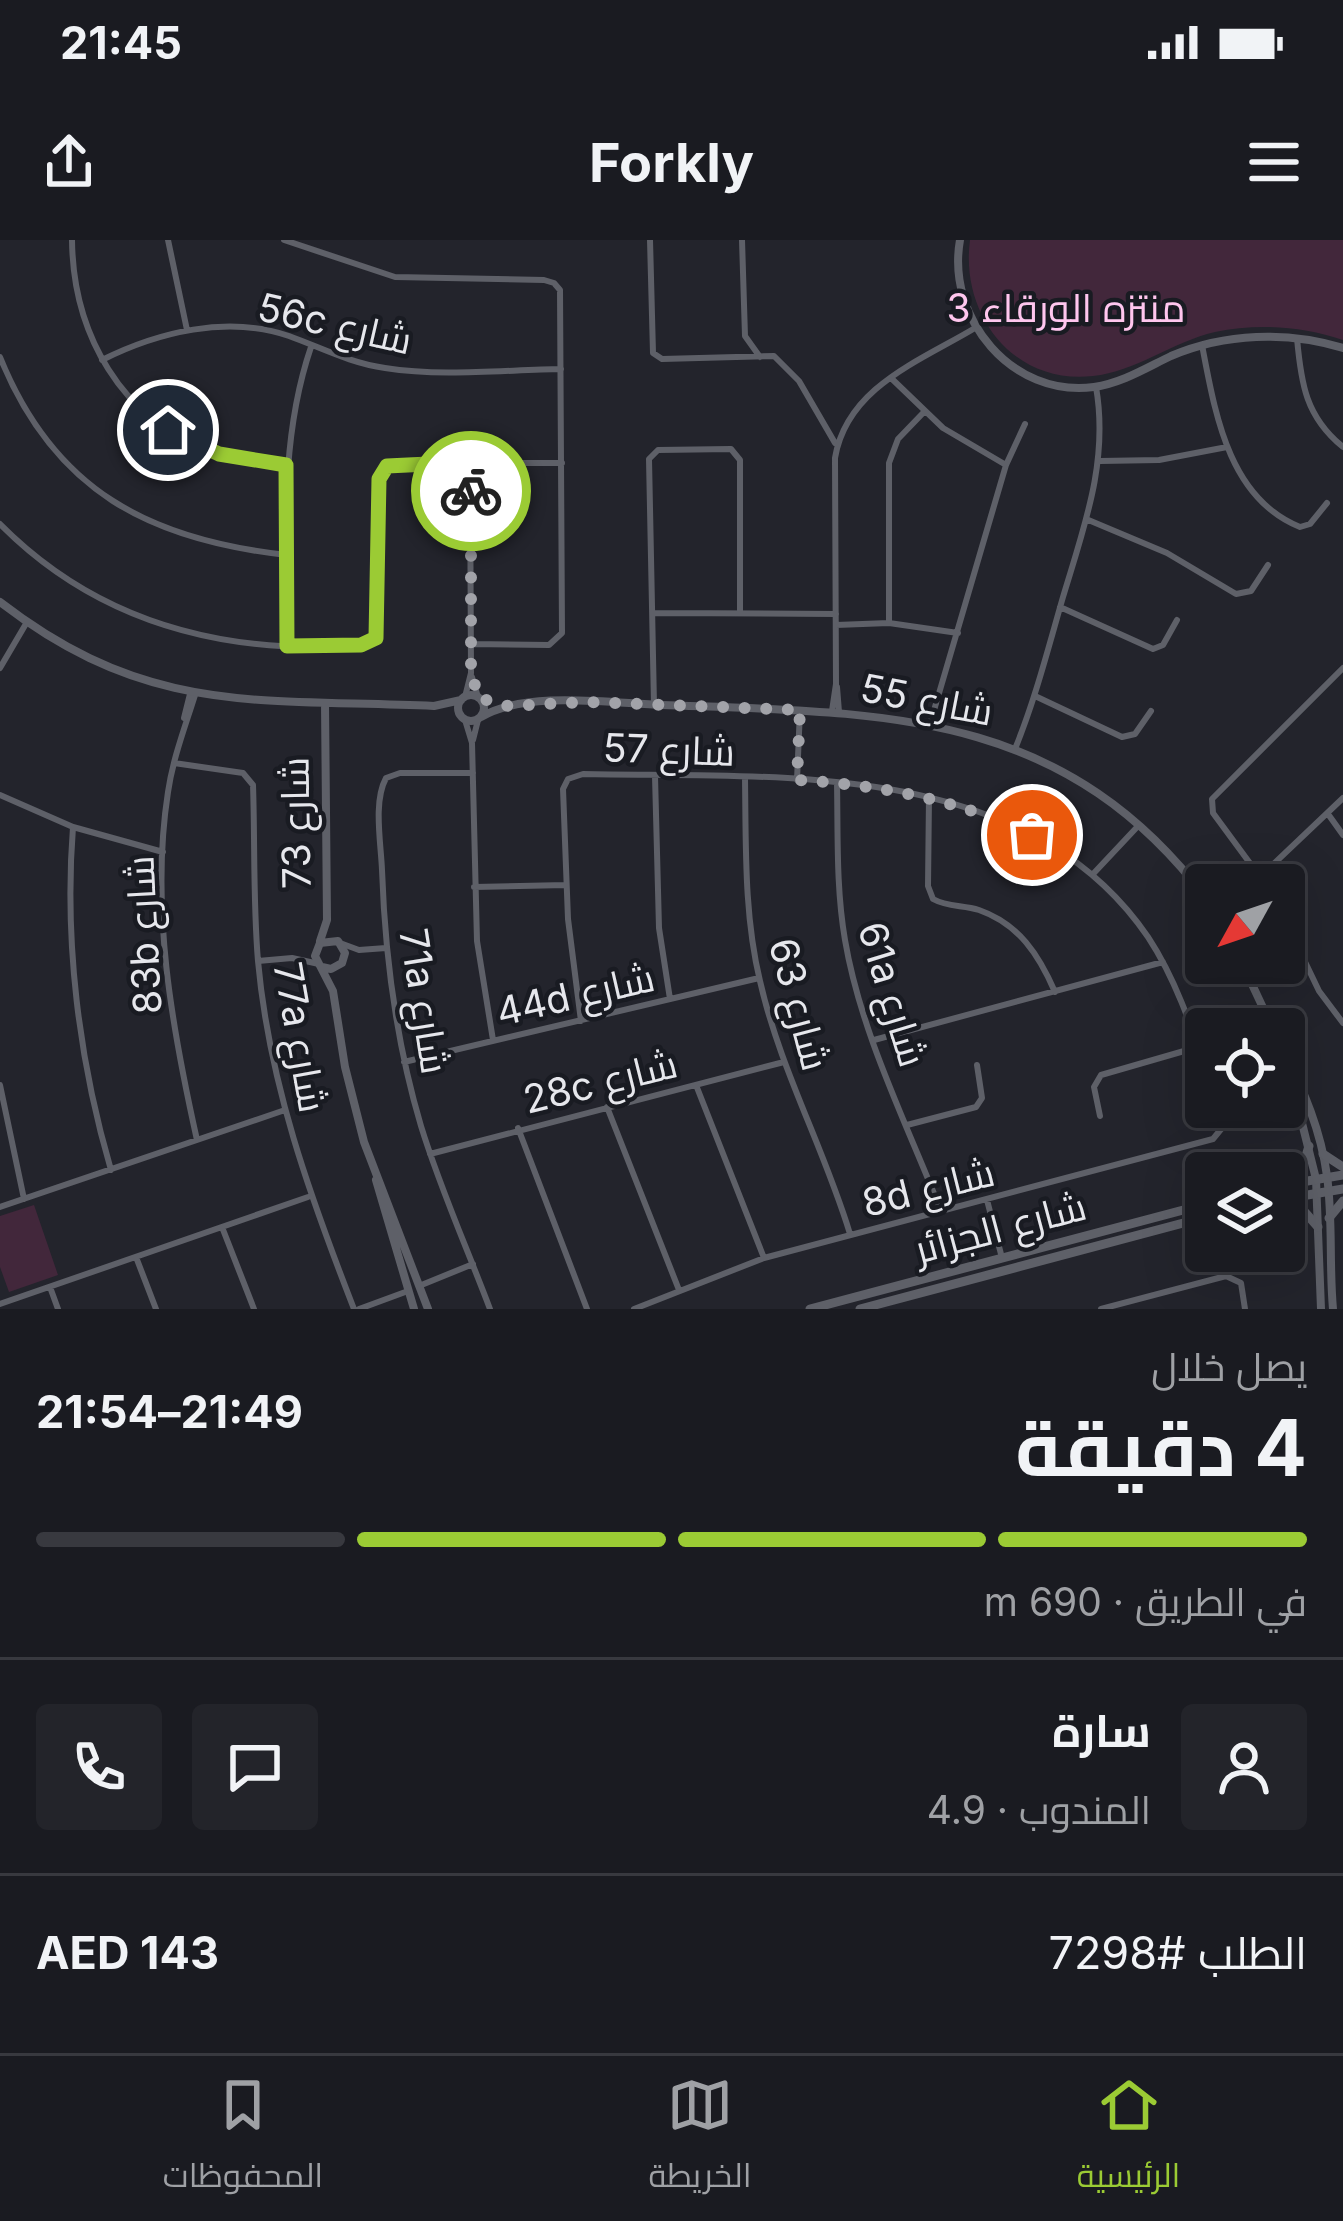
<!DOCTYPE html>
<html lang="ar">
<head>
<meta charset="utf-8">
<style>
	:root { --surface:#1a1b21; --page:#23242a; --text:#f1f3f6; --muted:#9fa1a5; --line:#38393f; --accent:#9bcb34 }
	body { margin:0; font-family:Inter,Cairo,sans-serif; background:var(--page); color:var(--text); direction:rtl; height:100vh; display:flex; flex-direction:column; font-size:45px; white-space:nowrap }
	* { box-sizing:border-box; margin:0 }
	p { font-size:39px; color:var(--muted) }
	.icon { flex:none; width:66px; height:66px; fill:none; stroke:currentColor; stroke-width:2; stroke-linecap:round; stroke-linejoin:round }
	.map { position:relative; height:1069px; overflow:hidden; direction:ltr }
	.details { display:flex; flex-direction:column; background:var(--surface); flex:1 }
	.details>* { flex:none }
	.needle { width:78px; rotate:230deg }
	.controls { position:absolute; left:1185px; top:624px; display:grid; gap:24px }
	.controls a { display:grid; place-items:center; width:120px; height:120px; border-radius:12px; background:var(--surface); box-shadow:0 12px 48px #0002,0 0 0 3px var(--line); font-size:60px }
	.pin { position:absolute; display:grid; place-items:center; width:102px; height:102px; color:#fff; margin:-51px; border:6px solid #fff; border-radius:50%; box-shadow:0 3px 12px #0007 }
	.courier { position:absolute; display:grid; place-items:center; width:120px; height:120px; margin:-60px; border:9px solid #9bcb34; border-radius:50%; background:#fff; color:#222; box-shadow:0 3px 15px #0007 }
	.headline em { font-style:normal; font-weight:700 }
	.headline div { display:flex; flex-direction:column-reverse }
	.headline { display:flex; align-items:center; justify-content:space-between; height:204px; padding:0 36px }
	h1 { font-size:78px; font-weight:700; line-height:90px }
	.bar { display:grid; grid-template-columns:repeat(4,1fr); gap:18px 12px; align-content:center; height:144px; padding:0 36px }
	.bar i { height:15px; border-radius:9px; background:var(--line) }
	.bar .selected { background:var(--accent) }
	.bar p { grid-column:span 4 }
	.line { display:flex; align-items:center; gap:30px; padding:0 36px; border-top:3px solid var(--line) }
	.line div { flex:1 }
	.round { display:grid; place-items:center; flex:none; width:126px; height:126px; border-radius:12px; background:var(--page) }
	.status { display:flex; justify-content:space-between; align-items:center; height:84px; padding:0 60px; background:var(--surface); direction:ltr }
	.status svg { height:33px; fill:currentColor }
	header { display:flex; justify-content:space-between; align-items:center; height:156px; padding:0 36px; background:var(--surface); font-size:54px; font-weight:700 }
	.tabs { display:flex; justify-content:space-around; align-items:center; height:168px; border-top:3px solid var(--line); background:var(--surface); font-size:33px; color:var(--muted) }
	.tabs a { display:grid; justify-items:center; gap:6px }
	.tabs .selected { color:var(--accent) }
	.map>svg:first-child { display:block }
</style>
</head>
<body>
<div class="status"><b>21:45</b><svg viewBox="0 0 49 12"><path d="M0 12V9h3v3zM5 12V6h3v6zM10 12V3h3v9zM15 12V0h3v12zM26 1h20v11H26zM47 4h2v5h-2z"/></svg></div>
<header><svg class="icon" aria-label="menu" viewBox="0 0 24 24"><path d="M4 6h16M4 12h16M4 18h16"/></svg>Forkly<svg class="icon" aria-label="share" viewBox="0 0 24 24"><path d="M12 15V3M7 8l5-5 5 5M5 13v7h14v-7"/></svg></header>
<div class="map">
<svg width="1343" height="1069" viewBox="0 0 1343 1069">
	<rect width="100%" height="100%" fill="#23242c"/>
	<path fill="#42273b" d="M970,0h373v100c-41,-14 -86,-17 -128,-8 -43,10 -80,40 -122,44 -80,9 -133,-62 -123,-136z
		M34,965l24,70 -49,17 -9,-25v-51z"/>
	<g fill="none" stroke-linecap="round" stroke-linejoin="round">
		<path stroke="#5e6068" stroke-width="6" d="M72,0c1,93 49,181 141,212 24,8 49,10 73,13
			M168,0l19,90
			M284,0l111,37 149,3 10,3 6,7 2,343 -13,12 -78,-1
			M650,0l3,113 9,6 112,-3 25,25 36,62
			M742,0l3,96 15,21
			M1297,98c4,46 9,79 46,109
			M1202,105c13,67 26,153 98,182l10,-3 17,-21
			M0,117c54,134 150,183 287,198
			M102,120c56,-28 125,-45 187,-24 33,12 61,27 96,32 57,9 118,2 176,1
			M891,138l52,50 63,37
			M1100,221l59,-1 68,-13
			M1086,279l81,34 69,41 15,-3 17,-26
			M0,284c100,101 229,132 368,121l8,-7 3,-10v-149l4,-10 13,-6h166
			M1060,367l93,42 10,-4 14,-25
			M655,373l181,1
			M889,383v-160l9,-24 26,-27
			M836,385l53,-2 69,10
			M287,406c0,-101 -9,-202 24,-299
			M0,428l27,-46
			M472,437l6,20
			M837,447l2,25
			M195,455c-10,32 -22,63 -27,97 -18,115 4,236 29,348
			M1035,456l87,41 13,-3 16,-23
			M465,457l6,-24 -1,-211
			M654,465l-5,-246 9,-9 73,-1 9,11v151
			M832,471l4,-27 -1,-226c12,-71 85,-97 140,-130
			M184,478l6,-24
			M465,480l7,23 5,198 16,99
			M930,484l76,-259 19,-41
			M473,500l5,-20
			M1015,509c20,-49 33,-100 48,-152 21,-70 46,-136 33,-210
			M174,523l69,10 10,12c2,58 0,118 5,176 11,122 52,235 96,348
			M473,533h-73l-14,5c-13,24 -5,65 -4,92 3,87 14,172 39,256 19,62 46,122 69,183
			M655,536l4,152 11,71
			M745,538c1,68 -1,137 15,203 20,88 64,167 90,253
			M797,540l3,-70
			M837,543c1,52 -1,105 8,157 16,94 62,184 96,271
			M0,555l73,32 90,25
			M929,557l-1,89 5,13c14,8 30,6 46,11 40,14 60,45 76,82
			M1328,574l15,21
			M73,587c-9,114 6,234 38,343
			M1093,634l46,-49
			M1261,636l82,-78
			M1266,645l-53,-72 -1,-14 131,-131
			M474,647l92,-2
			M1284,678l35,73 24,32
			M340,703l19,7 27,-2
			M258,721l34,-3 27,6
			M581,781l-13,-102 -5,-130 5,-10 15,-5c192,4 442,-17 565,163 27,41 43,88 58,134
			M874,800l289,-78
			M404,822l355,-84
			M0,845l24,114
			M696,845l68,173
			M607,867l72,183
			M1100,876l-6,-29 7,-12 97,-28
			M907,885l69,-18 6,-9 -5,-33
			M518,888l69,181
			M430,914l354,-92
			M987,960l15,58
			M0,967l285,-97
			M222,987l32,82
			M136,1017l20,52
			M419,1046l54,-22
			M50,1047l8,22
			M0,1064l308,-107
			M359,1069l49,-18
			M634,1069l130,-51 449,-119 9,-11 -4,-21
			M1101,1069l125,-33 15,7 4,26"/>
		<path stroke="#5e6068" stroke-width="8" d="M960,0c-14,78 52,158 134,147 28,-4 52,-19 77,-31 54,-23 116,-25 172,-8
			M0,362c149,115 259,96 434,104l27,-6
			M458 468a13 13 0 1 1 26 0a13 13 0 1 1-26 0Z
			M481,477c46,-27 129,-14 181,-12 218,8 399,2 544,193
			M320,701l7,-21 -2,-217
			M1242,723l31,66
			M322,727l9,2 11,-6 3,-10 -7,-12 -18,2 -5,13 18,35 12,76 19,75 64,167
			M1284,811c20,40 37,80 43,125 6,44 2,89 6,133
			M1284,831l16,44 16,64 5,130
			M376,940l38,129"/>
		<path stroke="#5e6068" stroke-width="9" d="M1323,914l20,13
			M1284,940l18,-11 7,-23
			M1284,945l59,-10
			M1284,959l59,-10
			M1284,966l19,4 15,17
			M1329,978l14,-17
			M810,1069l396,-105
			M860,1069l346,-92"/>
	</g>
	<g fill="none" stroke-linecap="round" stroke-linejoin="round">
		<path stroke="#a2a3a9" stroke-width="12" stroke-dasharray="0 21.6" d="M471,251v182l8,25 29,8 79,-4 213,8 -3,70c83,5 159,19 235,55"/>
		<path stroke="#9bcb34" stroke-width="15" d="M168,190l51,24 67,11 1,181 74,-1 15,-7 3,-159 8,-13 83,-4 1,29"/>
	</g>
	<g text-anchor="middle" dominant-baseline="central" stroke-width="9" stroke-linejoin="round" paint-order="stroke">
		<g font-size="39" fill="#ffc6ee" stroke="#191b22">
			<text x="1066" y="67">منتزه الورقاء 3</text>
		</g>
		<g font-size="39" fill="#e6e7ec" stroke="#191b22">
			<text transform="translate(335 83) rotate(13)">56c شارع</text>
			<text transform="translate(927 459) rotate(11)">شارع 55</text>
			<text transform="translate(669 509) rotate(2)">شارع 57</text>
			<text transform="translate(295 583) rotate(-91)">شارع 73</text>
			<text transform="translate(143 695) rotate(-93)">83b شارع</text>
			<text transform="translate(575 754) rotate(-13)">44d شارع</text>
			<text transform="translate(893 754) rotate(73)">61a شارع</text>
			<text transform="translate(425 761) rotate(81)">71a شارع</text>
			<text transform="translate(800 764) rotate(75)">شارع 63</text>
			<text transform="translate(301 797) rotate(80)">77a شارع</text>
			<text transform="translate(600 841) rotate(-14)">28c شارع</text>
			<text transform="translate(928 947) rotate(-14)">8d شارع</text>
			<text transform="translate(1000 987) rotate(-15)">شارع الجزائر</text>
		</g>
	</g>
</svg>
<div class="controls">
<a><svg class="needle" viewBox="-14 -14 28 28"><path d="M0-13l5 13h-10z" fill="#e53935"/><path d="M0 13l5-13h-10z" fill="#9fa1a5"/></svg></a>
<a><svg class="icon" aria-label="locate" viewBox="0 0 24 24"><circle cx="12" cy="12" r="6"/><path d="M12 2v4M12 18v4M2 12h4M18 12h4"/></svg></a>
<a><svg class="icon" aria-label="layers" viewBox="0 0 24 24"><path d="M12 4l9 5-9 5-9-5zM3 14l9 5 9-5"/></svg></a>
</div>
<div class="pin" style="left:1032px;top:595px;background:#ea580c"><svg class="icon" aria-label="bag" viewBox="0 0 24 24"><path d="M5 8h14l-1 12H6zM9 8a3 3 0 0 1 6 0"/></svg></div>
<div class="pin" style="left:168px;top:190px;background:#1f2937"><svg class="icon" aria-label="home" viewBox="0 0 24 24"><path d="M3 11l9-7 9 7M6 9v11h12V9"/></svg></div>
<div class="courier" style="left:471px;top:251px"><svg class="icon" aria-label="bike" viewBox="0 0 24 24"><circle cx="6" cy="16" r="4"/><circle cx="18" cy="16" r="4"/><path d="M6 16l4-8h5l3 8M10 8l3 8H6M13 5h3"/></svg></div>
</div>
<section class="details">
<div class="headline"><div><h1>4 دقيقة</h1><p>يصل خلال</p></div><em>21:49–21:54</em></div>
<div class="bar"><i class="selected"></i><i class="selected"></i><i class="selected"></i><i></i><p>في الطريق · 690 m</p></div>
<div class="line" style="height:216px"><a class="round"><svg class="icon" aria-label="person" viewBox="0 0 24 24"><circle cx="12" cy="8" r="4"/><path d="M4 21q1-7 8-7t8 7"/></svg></a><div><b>سارة</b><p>المندوب · 4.9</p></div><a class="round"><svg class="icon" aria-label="chat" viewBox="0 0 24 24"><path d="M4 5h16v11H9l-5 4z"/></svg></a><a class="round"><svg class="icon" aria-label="phone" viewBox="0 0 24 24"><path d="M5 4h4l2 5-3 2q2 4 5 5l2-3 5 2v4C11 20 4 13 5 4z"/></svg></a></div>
<div class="line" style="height:156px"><div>الطلب #7298</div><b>AED 143</b></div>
</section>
<nav class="tabs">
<a class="selected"><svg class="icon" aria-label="home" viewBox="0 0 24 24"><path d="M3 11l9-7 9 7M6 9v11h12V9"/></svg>الرئيسية</a>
<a><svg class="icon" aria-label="map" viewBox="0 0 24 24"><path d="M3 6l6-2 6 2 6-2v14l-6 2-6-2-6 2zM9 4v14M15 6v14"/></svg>الخريطة</a>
<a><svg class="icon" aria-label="saved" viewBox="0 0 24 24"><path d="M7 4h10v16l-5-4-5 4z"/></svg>المحفوظات</a>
</nav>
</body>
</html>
